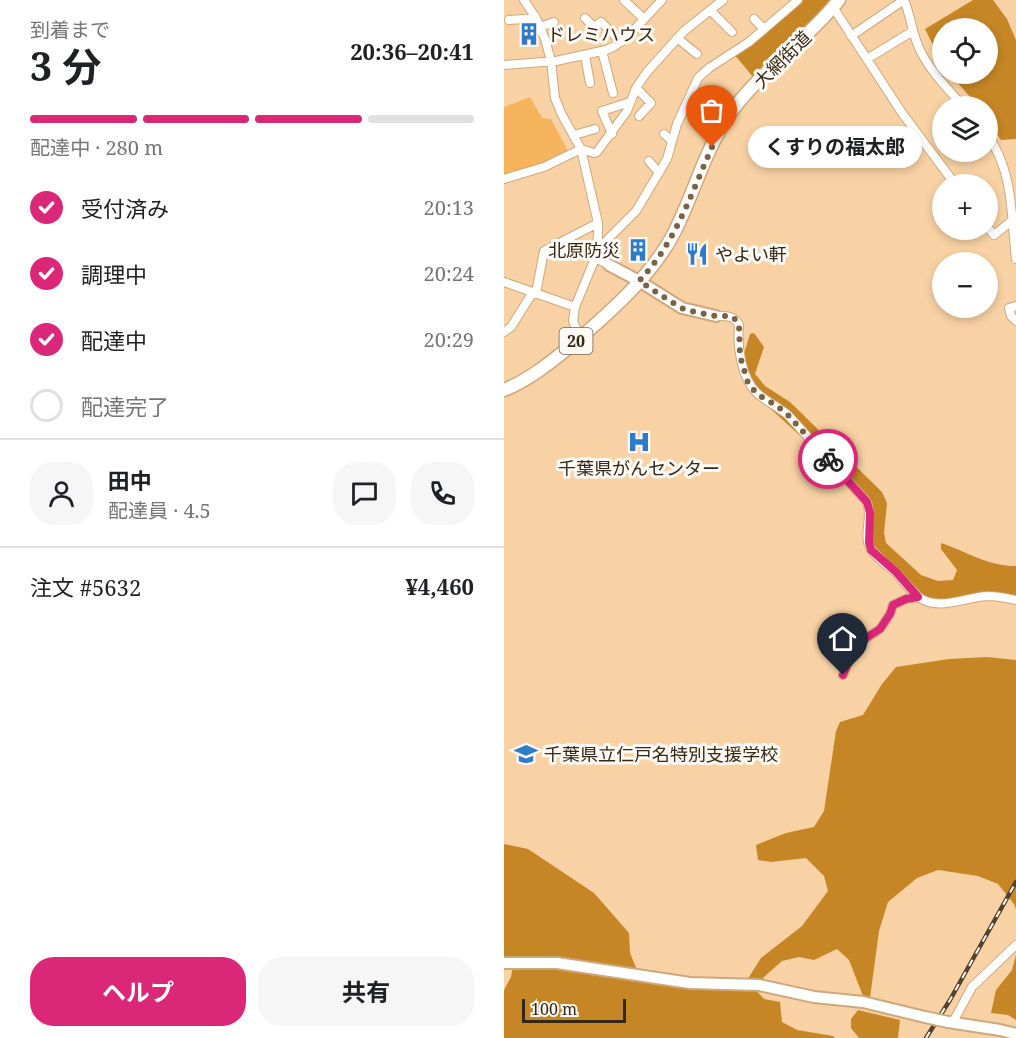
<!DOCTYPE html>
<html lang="ja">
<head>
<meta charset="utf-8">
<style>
	:root { --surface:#fff; --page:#f6f6f6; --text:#202124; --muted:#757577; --line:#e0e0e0; --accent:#db2777 }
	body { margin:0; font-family:"Noto Serif","Noto Sans JP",serif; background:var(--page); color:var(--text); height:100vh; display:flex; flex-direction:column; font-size:22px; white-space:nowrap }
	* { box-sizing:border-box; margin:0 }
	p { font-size:20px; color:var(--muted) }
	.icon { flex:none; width:33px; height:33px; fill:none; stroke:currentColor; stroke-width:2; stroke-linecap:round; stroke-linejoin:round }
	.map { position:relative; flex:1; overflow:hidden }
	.drawer { display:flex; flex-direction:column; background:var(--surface); width:504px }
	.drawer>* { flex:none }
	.controls { position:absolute; left:428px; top:18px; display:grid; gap:12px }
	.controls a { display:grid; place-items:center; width:66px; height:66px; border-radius:50%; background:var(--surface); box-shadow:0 3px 9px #0003; font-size:30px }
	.scale { position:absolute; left:18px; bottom:15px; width:104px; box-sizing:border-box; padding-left:6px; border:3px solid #352715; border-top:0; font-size:16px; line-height:21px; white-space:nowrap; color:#352715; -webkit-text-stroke:4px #fdf9f5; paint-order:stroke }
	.pin { position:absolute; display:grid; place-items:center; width:51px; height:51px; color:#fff; margin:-62px -26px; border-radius:50% 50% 50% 0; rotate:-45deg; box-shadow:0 0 6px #0007 }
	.pin .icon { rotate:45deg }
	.courier { position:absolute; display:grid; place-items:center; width:60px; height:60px; margin:-30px; border:4px solid #db2777; border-radius:50%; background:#fff; color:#222; box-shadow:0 2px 8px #0007 }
	.bubble { position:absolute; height:42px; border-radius:21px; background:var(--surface); box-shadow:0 3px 9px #0003; font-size:20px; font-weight:700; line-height:42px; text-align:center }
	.overview em { font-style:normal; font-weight:700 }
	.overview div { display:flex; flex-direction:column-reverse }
	.overview { display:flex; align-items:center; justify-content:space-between; height:102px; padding:0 30px }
	h1 { font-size:39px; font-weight:700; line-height:45px }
	.bar { display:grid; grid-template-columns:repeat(4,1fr); gap:9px 6px; align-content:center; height:72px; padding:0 30px }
	.bar i { height:8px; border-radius:4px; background:var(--line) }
	.bar .active { background:var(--accent) }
	.bar p { grid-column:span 4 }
	.line { display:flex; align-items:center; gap:15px; padding:0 30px; border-top:2px solid var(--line) }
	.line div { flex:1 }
	.round { display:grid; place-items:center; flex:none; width:63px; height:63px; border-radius:24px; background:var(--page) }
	ol { padding:0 30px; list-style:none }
	li { display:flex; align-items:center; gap:18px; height:66px }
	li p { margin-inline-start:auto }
	li .icon { padding:6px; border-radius:50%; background:var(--accent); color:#fff; stroke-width:4 }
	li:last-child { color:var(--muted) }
	li i { width:33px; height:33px; border:3px solid var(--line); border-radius:50% }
	.primary-button { display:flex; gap:12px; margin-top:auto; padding:12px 30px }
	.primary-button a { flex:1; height:69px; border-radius:24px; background:var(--accent); color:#fff; font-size:24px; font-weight:700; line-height:69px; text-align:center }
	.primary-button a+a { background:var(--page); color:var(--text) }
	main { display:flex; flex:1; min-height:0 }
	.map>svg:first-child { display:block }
</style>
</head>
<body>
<main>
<section class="drawer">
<div class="overview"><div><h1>3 分</h1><p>到着まで</p></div><em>20:36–20:41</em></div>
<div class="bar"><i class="active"></i><i class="active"></i><i class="active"></i><i></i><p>配達中 · 280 m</p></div>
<ol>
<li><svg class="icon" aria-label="check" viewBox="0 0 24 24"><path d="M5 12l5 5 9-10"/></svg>受付済み<p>20:13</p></li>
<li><svg class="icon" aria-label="check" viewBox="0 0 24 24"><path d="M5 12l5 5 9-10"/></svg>調理中<p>20:24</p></li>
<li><svg class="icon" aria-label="check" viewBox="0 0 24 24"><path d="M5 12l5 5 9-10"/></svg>配達中<p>20:29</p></li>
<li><i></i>配達完了</li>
</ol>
<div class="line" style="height:108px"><a class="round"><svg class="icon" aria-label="person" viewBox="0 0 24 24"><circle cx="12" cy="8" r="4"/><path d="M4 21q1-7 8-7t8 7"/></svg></a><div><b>田中</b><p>配達員 · 4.5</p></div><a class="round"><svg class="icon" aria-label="chat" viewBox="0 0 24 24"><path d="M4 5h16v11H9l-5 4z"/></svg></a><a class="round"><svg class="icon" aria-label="phone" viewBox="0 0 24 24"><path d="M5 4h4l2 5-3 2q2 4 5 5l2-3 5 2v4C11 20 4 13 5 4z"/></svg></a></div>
<div class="line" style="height:78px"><div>注文 #5632</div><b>¥4,460</b></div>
<div class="primary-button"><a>ヘルプ</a><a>共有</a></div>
</section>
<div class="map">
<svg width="512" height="1038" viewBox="0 0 512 1038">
	<rect width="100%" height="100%" fill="#f8d2a4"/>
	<path fill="#f6b45c" d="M26,97l12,21 9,1 18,34 -25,12 -40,10v-68z"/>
	<path fill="#c68626" d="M297,0h31l-79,77 -19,-23z
		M469,0h20l14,19 9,21v99l-15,1 -14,-21v-13h-9l-28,-32h37v-46h-45v35l-17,-34z
		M250,333l10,14 -9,27 10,12 25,16 92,90 5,11 -3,30 2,10 35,32 17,6 15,-1 4,-10 -16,-21v-6c24,8 49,24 75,23v30l-30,-4 -56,10 -21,-22 -36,-35v-20l-8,-30 -114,-104 -12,-20 11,-37z
		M483,657l29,3v249l-2,-5 -16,-20 -20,-8 -40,-6 -21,8 -29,24 -9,29 -9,67 -7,-2 -14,-36 -12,-11 -23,11 -15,-3 -17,4 -18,16 -9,12 9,10 16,3 2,20 15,8 36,6 2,2h-331v-48l7,-13 3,-17 -10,-2v-114l24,5 66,44 35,40 1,20 11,27 94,10 14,-13 12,-19 41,-32 26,-35 -4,-15 -18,-18 -35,4 -13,-2 -2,-15 30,-12 28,-6 10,-16 12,-80 4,-9 23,-7 19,-31 14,-17 53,-8z
		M512,955v65l-8,-5 -17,-2 5,-23 16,-20z
		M354,1010l42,10 -2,18h-39l-8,-10v-9z"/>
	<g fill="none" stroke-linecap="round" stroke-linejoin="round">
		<g stroke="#cda87c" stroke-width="10">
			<path id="street" d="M20,0l12,18 9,21 6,22 4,37 7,17 19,34 17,74v12l-2,21 3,4 10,5
				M120,0l20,19
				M400,0c7,16 8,34 16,50 10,21 28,39 43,56
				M329,7l69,106 53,71
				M206,10l22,22
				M81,18l9,9 7,-5 20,20
				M250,19l10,10
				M5,20l27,-2
				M36,27l14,-5
				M347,36l53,-36
				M173,38l20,16
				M98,51l11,42
				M81,56l5,27
				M363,59l46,-28
				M0,65l52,-4 50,-11 9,-4 17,-14 30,-32
				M132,88l15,15 -12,13
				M108,134l-10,-23 28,-9
				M160,134l8,7
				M70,135l21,-6
				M483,135c27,35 24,83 29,124
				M145,161l10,12
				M0,179l40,-12 37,-18 13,4 3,-1 30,-41 9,-23 11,-16 37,-41 39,-31
				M483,227l7,8 19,-15
				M0,282l71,25
				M32,293l8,-42 54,-28
				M512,306l-7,2 2,8 5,5
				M212,316c10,0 18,-1 23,9 -2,21 2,53 18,68 9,8 21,14 31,22l79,87c6,15 -4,32 3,46 5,10 19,18 27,26 7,8 14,18 23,24 20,13 46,-1 68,-2 10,0 19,2 28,4
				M0,332l7,-5 22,-35
				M76,338l-7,-17 2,-14 21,-51 9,-14 31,-31 31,-52 10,-35 21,-46 11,-10 40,-26 49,-42
				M339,675l9,-22 11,-13 17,-11 10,-15 3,-9 13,-6 12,-2
				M449,1022l19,-35 44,-42"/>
		</g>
		<g stroke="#cda87c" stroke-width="14">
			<path id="secondary" d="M105,265l30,16 43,27 34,8
				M0,963h53l133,20 69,2 55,12 49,5 62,15
				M444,1022l52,8 16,4"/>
		</g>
		<g stroke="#cda87c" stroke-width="15">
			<path id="primary" d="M0,390c25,-10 47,-28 68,-45 37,-32 81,-70 103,-114 19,-38 30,-81 54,-116 30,-43 77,-74 110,-115"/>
		</g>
		<use href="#street" stroke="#fff" stroke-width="8"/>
		<use href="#secondary" stroke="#fff" stroke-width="10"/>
		<use href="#primary" stroke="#fff" stroke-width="12"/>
		<g stroke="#53412b" stroke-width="4.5">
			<path id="rail" d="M422,1038l24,-38 66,-118"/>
		</g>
		<use href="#rail" stroke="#fdf9f5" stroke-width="2" stroke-dasharray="7" stroke-linecap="butt"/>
		<g stroke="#cda87c" stroke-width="14" stroke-linecap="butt">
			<path id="secondary-bridge" d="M421,1017l23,5"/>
		</g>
		<use href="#secondary-bridge" stroke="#fff" stroke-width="10"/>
	</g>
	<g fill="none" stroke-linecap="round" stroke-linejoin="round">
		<path stroke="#796347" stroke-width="6" stroke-dasharray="0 10.8" d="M208,147c-21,47 -37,97 -73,134l42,27 14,4 21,4h14l4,2 5,7 1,31 8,27 9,11 20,12 11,9 40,44"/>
		<path stroke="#db2777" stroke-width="8" d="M324,459l39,43 3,11 -1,30 2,7 25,22 22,25 -12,2 -13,6 -3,9 -10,15 -17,11 -11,13 -9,22"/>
	</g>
	<defs>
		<g id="building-bare" transform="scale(1.8)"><path d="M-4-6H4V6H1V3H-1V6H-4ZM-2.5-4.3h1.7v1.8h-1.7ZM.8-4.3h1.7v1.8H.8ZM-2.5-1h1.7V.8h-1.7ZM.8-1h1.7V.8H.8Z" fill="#2d7bcb" stroke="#fdf9f5" stroke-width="2.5" paint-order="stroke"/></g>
		<g id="restaurant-bare" transform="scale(1.8)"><path d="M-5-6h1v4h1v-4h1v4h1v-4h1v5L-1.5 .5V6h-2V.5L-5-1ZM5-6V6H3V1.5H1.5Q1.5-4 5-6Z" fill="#2d7bcb" stroke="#fdf9f5" stroke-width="2.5" paint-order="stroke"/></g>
		<g id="hospital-bare" transform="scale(1.8)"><path d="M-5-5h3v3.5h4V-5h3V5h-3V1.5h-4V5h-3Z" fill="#2d7bcb" stroke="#fdf9f5" stroke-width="2.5" paint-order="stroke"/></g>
		<g id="school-bare" transform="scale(1.8)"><path d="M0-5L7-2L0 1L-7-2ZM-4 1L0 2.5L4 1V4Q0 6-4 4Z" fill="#2d7bcb" stroke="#fdf9f5" stroke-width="2.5" paint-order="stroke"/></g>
	</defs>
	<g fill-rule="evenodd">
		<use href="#building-bare" x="25" y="34"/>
		<use href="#building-bare" x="134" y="250"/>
		<use href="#restaurant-bare" x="193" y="254"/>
		<use href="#hospital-bare" x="135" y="442"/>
		<use href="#school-bare" x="22" y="754"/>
	</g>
	<g text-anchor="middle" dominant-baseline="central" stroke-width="6" stroke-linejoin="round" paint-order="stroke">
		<rect fill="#fdf9f5" stroke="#716658" stroke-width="1.5" x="55.5" y="328" width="33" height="26" rx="4.5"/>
		<g font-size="16" font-weight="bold" fill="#352715">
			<text x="72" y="341">20</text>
		</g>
		<g font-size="18" fill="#352715" stroke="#fdf9f5" text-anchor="start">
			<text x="43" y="34">ドレミハウス</text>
			<text x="116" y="250" text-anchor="end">北原防災</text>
			<text x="211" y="254">やよい軒</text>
			<text x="135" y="468" text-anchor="middle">千葉県がんセンター</text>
			<text x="40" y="754">千葉県立仁戸名特別支援学校</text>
		</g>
		<g font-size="18" fill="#352715" stroke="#fdf9f5">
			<text transform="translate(278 59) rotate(-45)">大網街道</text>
		</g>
	</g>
</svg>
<div class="controls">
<a><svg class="icon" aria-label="locate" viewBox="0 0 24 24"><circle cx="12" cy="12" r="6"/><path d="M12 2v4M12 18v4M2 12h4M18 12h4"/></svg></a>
<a><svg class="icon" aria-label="layers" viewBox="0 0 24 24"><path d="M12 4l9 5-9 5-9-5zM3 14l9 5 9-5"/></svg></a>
<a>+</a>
<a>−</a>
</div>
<div class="scale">100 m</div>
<div class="pin" style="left:208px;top:147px;background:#ea580c"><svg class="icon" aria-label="bag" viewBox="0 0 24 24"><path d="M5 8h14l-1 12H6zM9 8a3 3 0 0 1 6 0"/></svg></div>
<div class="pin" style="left:339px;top:675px;background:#1f2937"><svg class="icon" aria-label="home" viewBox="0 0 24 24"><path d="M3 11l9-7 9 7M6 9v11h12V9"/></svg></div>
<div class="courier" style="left:324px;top:459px"><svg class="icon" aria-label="bike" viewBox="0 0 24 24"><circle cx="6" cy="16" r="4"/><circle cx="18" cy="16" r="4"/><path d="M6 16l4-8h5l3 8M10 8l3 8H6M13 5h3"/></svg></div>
<div class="bubble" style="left:244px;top:126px;width:174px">くすりの福太郎</div>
</div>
</main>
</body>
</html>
